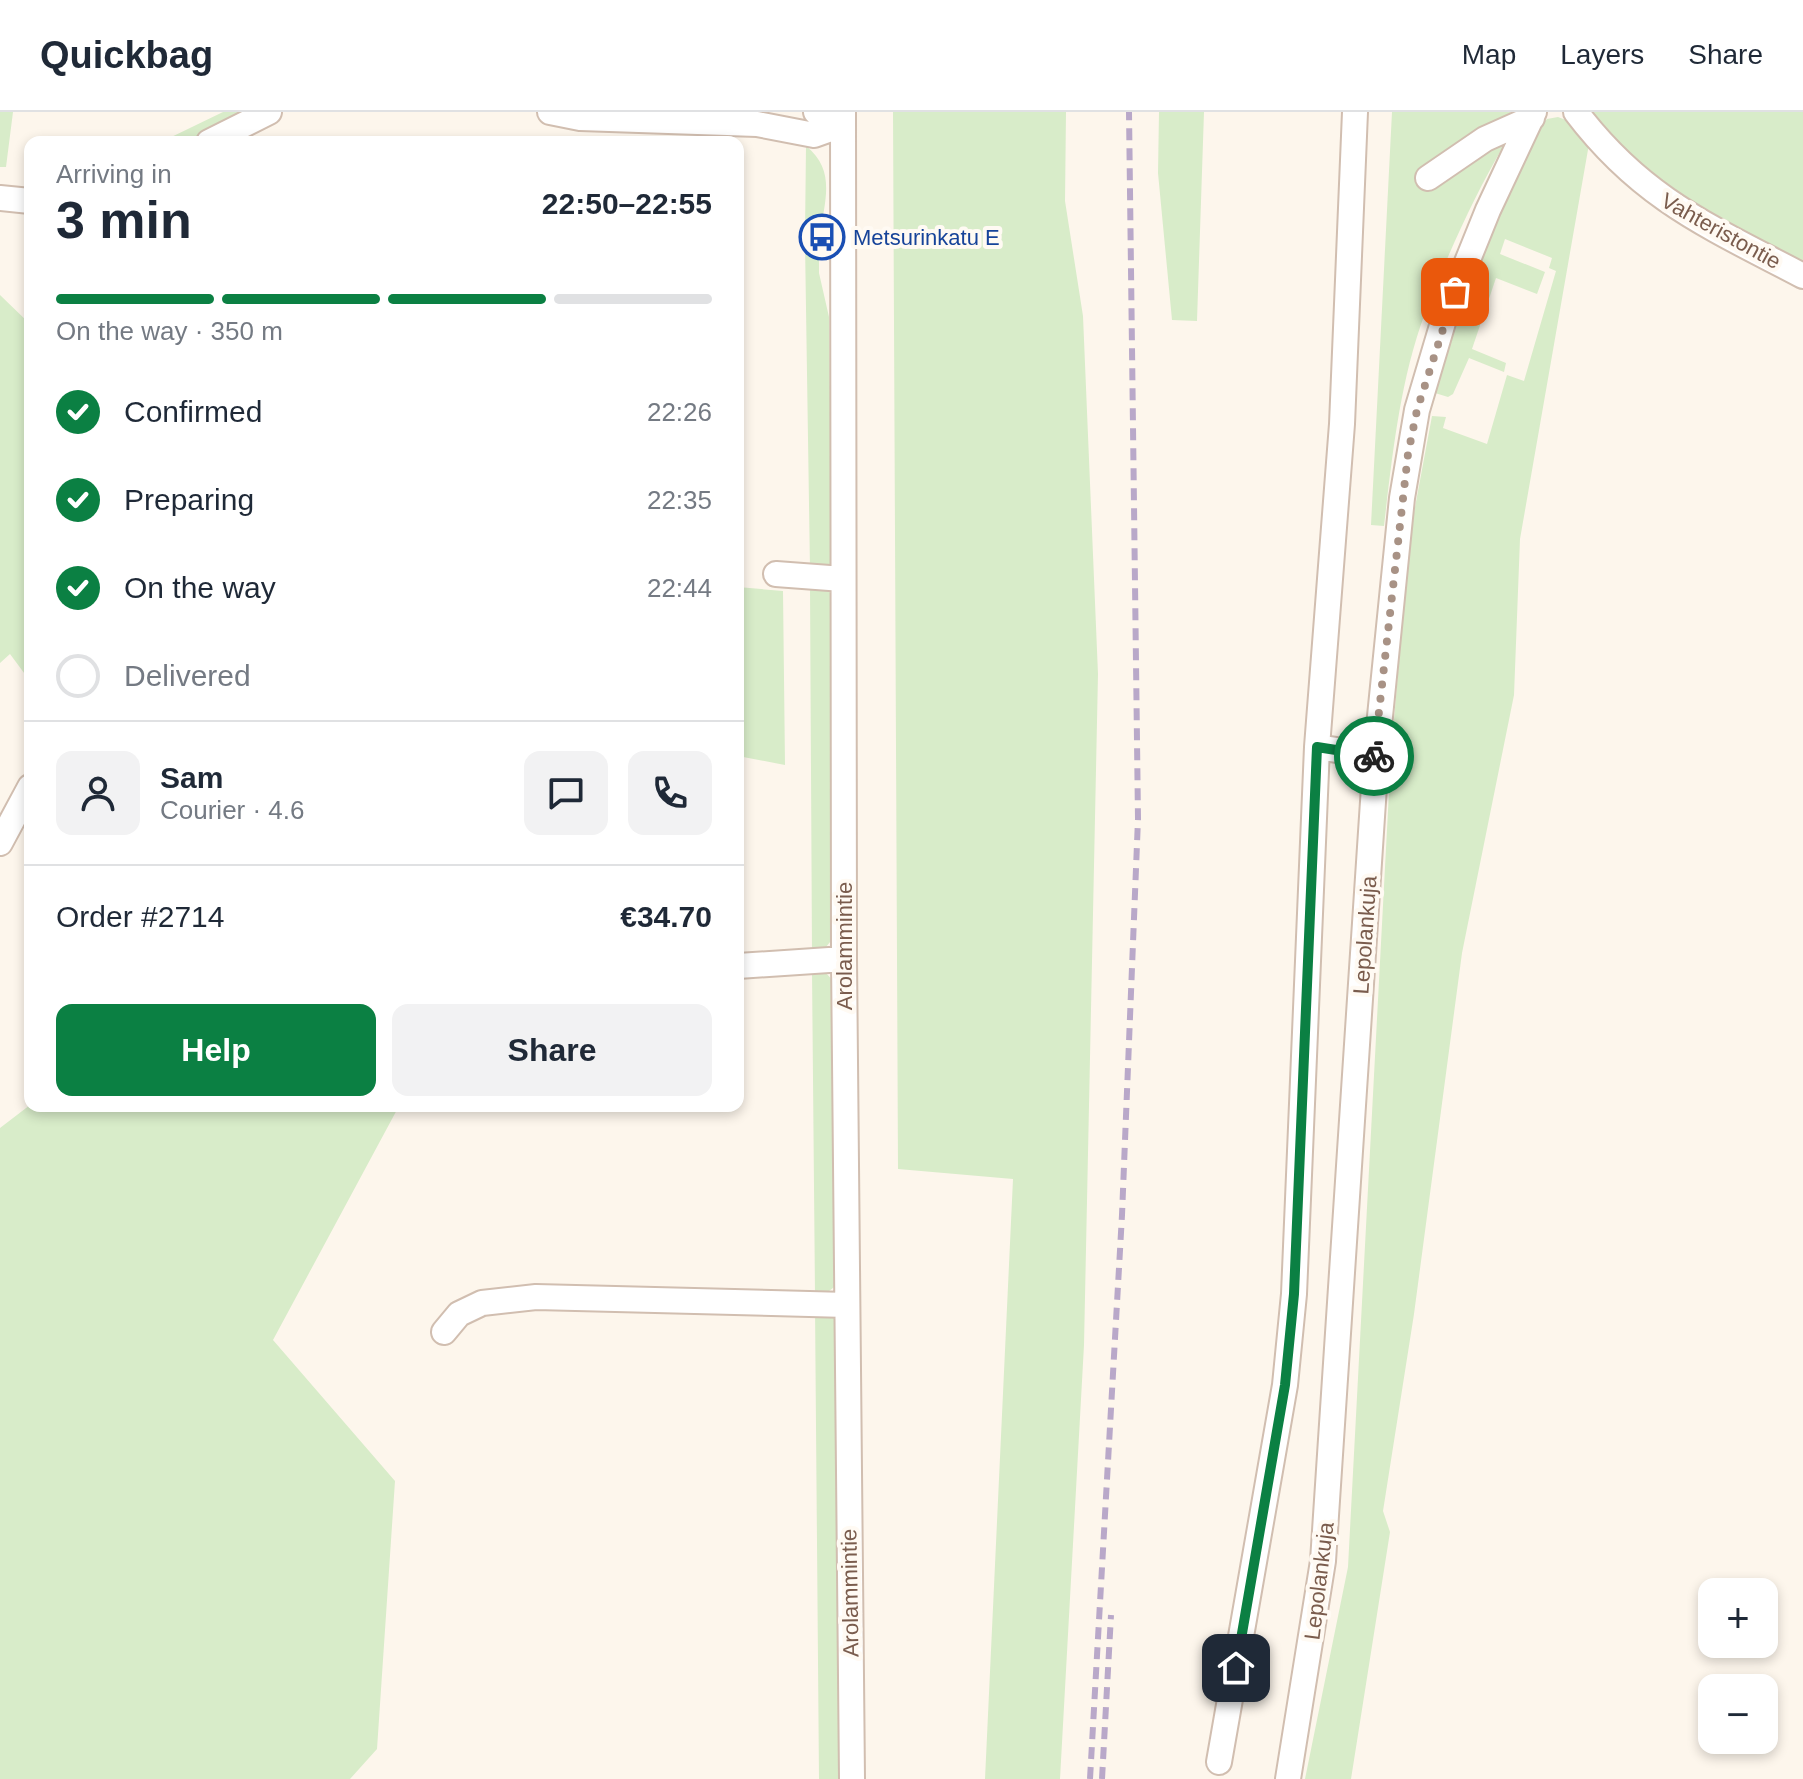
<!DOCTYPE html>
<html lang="en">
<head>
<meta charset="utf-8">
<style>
	:root { --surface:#fff; --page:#f2f2f3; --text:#1f2937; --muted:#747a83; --line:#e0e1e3; --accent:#0b8043 }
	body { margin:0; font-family:Helvetica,sans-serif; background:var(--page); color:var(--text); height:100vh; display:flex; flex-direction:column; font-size:30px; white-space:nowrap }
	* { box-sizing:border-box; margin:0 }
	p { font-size:26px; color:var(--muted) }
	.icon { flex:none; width:44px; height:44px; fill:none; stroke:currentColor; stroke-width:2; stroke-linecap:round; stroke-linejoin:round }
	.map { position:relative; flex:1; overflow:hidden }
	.panel { position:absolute; left:24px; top:24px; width:720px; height:976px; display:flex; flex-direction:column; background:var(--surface); border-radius:16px; box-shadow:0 4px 12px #0003 }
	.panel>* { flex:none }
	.controls { position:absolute; left:1698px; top:1466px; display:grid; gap:16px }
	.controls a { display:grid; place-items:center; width:80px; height:80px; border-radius:16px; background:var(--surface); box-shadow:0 4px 12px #0003; font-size:40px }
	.pin { position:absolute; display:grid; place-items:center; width:68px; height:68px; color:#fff; margin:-34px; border-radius:16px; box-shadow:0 4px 12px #0006 }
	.courier { position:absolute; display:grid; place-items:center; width:80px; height:80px; margin:-40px; border:6px solid #0b8043; border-radius:50%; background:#fff; color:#222; box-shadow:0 2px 10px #0007 }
	.overview em { font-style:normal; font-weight:800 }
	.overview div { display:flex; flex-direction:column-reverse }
	.overview { display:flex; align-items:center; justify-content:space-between; height:136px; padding:0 32px }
	h1 { font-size:52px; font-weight:800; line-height:60px }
	.bar { display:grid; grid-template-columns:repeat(4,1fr); gap:12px 8px; align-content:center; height:96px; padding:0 32px }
	.bar i { height:10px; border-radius:6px; background:var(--line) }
	.bar .selected { background:var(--accent) }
	.bar p { grid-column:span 4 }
	.line { display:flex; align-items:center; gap:20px; padding:0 32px; border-top:2px solid var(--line) }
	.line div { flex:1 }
	.round { display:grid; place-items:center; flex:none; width:84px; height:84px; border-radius:16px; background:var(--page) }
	ol { padding:0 32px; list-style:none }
	li { display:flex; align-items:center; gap:24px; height:88px }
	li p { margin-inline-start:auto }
	li .icon { padding:8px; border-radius:50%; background:var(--accent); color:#fff; stroke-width:4 }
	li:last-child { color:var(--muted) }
	li i { width:44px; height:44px; border:4px solid var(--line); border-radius:50% }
	.cta { display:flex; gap:16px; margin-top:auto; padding:16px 32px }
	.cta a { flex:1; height:92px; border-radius:16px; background:var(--accent); color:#fff; font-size:32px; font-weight:800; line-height:92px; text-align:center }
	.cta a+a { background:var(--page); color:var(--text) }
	header { display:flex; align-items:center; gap:48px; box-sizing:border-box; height:112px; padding:0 40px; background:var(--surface); border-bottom:2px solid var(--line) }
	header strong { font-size:38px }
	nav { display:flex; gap:44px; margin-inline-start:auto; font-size:28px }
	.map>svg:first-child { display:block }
</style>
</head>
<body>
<header>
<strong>Quickbag</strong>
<nav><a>Map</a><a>Layers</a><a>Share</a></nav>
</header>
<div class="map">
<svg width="1803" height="1667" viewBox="0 0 1803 1667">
	<rect width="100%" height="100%" fill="#fdf6ec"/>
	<path fill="#d8ecc9" d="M0,0h13l-7,55h-6z
		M223,0h24l-62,30h-24z
		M893,0h173l-1,89 18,115 15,358 -14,671 -24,434h-75l28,-600 -115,-10z
		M1159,0h45l-7,209 -25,-1 -14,-147z
		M1392,0h119l-27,19 20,14c-31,53 -58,113 -80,171 -24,65 -32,141 -40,210l-13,-1z
		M1591,0h212v157l-167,-99z
		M1558,5l13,5 18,22 -69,395 -6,156 -52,258 -48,361 -31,197 7,21 -39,247h-46l43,-212 43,-813 19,-220 22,-118 14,1 -3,11 44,16 20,-69 17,6 32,-110 -7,-3 3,-10 -47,-19 -5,15 45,18 -8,22 -41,-16 -24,71 34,14 -2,9 -35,-14 -16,36 -5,3 -13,-4c23,-93 63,-179 104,-265l8,-9z
		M806,34c30,24 19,54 14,88l-15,-1z
		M819,130v31l10,44 3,245 -6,5 -16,2 -5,-326z
		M0,183l30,29v357l-20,-27 -10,9z
		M810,474l17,2 4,6 3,343 -12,15 -10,2z
		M738,475l45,4 2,174 -47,-9z
		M812,859l14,2 9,10 3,301 -14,11 -9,-1z
		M30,993l369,1 -126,234 122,141 -18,268 -27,30h-350v-651z
		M815,1195l19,7 3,10 4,455h-22z"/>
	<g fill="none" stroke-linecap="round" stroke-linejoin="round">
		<g stroke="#d1beb0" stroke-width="28">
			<path id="minor" d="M550,0l30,6 177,6 57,11 28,-10
				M816,0l26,13
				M843,0l1,847 8,820
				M1576,0c66,87 134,115 227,164
				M209,30l60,-30
				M1428,66l57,-39 47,-21
				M0,86l30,3
				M776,462l67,5
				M1317,635l59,9
				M0,731l30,-56
				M738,854l106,-7
				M444,1220l15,-18 23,-11 54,-6 311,8
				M1219,1650l66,-377 9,-91 23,-547 25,-323 13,-312
				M1288,1667l35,-218 53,-805 26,-258 15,-88 27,-91 44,-109 46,-98"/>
		</g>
		<use href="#minor" stroke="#fff" stroke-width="24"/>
		<path stroke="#b9a8c9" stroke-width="6" stroke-dasharray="12 8" stroke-linecap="butt" d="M1090,1667l32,-564 16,-396 -9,-707
			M1102,1667l9,-164"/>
	</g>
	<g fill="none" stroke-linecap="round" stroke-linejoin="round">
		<path stroke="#a89285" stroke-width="8" stroke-dasharray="0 14.4" d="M1374,644l34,-302 9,-44 38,-118"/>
		<path stroke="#0b8043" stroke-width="10" d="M1236,1556l49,-283 9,-91 23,-547 57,9"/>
	</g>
	<defs>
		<g id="bus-ring" transform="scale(2.3)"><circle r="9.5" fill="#fffaf3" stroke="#1a4fb4" stroke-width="1.5"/><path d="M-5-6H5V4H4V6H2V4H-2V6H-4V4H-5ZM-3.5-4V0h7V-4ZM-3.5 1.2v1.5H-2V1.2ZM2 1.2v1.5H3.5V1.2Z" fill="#1a4fb4"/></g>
	</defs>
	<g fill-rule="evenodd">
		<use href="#bus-ring" x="822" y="125"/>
	</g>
	<g text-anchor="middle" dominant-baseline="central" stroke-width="8" stroke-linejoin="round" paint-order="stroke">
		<g font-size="22" fill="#7a5c4d" stroke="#fffaf3">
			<text transform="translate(1721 119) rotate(29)">Vahteristontie</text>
			<text transform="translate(1365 823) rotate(-86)">Lepolankuja</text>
			<text transform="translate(844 834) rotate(-90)">Arolammintie</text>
			<text transform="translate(1319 1469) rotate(-83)">Lepolankuja</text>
			<text transform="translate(850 1481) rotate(-91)">Arolammintie</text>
		</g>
		<g font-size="22" fill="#164399" stroke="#fffaf3" text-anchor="start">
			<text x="853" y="125">Metsurinkatu E</text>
		</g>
	</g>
</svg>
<div class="controls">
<a>+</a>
<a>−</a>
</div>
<div class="pin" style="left:1455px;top:180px;background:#ea580c"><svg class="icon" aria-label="bag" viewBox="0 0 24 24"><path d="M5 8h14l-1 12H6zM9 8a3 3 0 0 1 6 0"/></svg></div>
<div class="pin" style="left:1236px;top:1556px;background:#1f2937"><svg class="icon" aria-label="home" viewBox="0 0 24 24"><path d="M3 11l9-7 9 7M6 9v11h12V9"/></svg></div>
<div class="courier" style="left:1374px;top:644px"><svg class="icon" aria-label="bike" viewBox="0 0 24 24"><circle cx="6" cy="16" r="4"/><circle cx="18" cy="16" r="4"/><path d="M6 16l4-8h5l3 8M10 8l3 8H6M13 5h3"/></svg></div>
<section class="panel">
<div class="overview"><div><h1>3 min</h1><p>Arriving in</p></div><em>22:50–22:55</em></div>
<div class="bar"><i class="selected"></i><i class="selected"></i><i class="selected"></i><i></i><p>On the way · 350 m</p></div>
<ol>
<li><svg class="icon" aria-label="check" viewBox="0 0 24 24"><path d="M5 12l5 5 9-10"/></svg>Confirmed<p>22:26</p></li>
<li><svg class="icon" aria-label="check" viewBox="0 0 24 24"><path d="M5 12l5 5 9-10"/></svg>Preparing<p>22:35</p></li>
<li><svg class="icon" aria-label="check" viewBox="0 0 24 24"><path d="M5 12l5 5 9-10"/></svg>On the way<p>22:44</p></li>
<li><i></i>Delivered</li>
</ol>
<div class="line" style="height:144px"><a class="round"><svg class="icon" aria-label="person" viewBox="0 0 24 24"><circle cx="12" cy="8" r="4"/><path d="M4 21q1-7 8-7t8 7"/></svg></a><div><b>Sam</b><p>Courier · 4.6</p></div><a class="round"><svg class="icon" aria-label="chat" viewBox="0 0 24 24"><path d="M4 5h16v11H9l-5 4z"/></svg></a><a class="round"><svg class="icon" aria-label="phone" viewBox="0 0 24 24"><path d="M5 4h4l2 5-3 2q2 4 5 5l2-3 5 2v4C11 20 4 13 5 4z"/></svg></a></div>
<div class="line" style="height:104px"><div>Order #2714</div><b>€34.70</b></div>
<div class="cta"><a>Help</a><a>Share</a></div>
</section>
</div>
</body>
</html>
